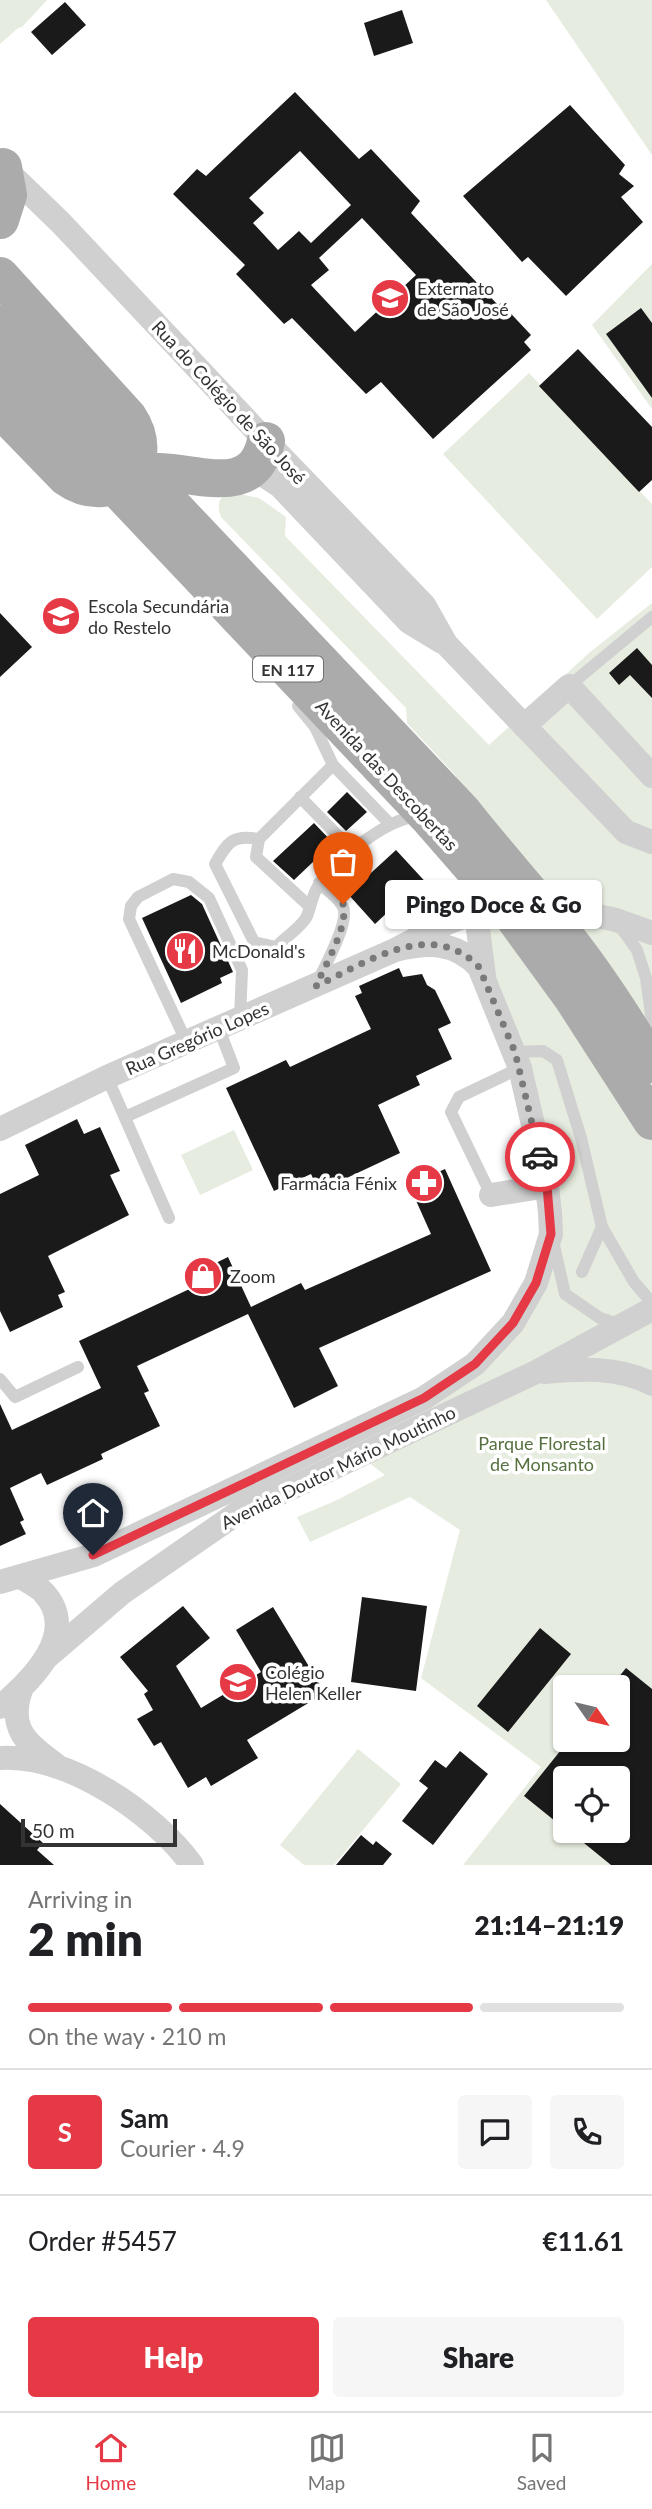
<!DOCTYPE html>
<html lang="en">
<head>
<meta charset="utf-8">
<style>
	:root { --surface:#fff; --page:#f6f6f6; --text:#202124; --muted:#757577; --line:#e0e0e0; --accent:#e63946 }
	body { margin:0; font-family:Lato,sans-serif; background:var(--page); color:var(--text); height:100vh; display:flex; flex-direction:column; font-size:26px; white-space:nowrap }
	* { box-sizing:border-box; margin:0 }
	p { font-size:23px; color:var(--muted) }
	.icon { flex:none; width:38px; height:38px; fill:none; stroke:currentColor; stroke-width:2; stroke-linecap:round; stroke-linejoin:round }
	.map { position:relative; height:1865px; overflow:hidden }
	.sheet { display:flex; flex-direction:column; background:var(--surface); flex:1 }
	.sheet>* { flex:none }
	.needle { width:46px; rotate:124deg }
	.buttons { position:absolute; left:553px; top:1675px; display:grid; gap:14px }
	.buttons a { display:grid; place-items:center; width:77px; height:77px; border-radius:7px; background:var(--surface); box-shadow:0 2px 5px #0004; font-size:35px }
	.scale { position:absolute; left:21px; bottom:18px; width:156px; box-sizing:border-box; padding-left:7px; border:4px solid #333; border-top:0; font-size:19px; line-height:24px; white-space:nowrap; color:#333; -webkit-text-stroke:5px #fff; paint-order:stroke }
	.pin { position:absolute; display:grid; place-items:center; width:60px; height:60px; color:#fff; margin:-72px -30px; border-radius:50% 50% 50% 0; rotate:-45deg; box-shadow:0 0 7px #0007 }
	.pin .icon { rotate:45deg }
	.courier { position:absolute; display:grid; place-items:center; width:70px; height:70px; margin:-35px; border:5px solid #e63946; border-radius:50%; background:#fff; color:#222; box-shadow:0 2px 9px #0007 }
	.bubble { position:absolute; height:49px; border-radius:7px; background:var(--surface); box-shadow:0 2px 5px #0004; font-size:23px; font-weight:800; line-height:49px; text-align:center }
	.head em { font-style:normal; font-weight:800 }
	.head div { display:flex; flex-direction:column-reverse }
	.head { display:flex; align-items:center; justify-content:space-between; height:119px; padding:0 28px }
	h1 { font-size:46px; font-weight:800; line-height:52px }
	.bar { display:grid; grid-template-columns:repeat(4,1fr); gap:10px 7px; align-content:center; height:84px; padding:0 28px }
	.bar i { height:9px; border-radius:5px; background:var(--line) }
	.bar .on { background:var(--accent) }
	.bar p { grid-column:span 4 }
	.line { display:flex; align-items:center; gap:18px; padding:0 28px; border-top:2px solid var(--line) }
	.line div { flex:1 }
	.round { display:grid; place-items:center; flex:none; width:74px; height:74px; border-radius:7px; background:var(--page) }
	.action { display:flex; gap:14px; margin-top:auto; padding:14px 28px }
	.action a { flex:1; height:80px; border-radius:7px; background:var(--accent); color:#fff; font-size:28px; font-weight:800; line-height:80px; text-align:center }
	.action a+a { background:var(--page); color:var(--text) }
	.menu { display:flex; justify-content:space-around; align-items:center; height:98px; border-top:2px solid var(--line); background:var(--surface); font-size:19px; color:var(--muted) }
	.menu a { display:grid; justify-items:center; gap:4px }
	.menu .on { color:var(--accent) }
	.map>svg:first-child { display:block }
</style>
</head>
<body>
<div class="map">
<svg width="652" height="1865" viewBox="0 0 652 1865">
	<rect width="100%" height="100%" fill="#fff"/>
	<path fill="#e6ecdf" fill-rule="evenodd" d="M0,0h47l-25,27 -4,1 -18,16z
		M546,0h106v155z
		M652,264v145l-60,-84z
		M529,373l123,131v63l-55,52 -154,-165z
		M234,493l25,5 27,19 -1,19 204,209 100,-92 63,-50v1262h-189l78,-98 -120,-89 39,-148 -50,-33 -100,45 -13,-25 38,-16 50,-26 -37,-28 167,-123 35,-111 -53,-207 -41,-230 -49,-53 -1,-15 -185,-191c-5,-13 -2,-23 13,-24zM565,1687h53v53h-53zM565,1778h53v52h-53z
		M234,1130l19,40 -53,25 -19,-40z
		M358,1749l43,35 -67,81h-30l-24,-20z"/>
	<path fill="#1a1a1a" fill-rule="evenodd" d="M65,2l21,23 -34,30 -21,-23z
		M402,10l11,33 -39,13 -10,-33z
		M295,92l64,67 12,-10 49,52 -9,12 87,92 3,-2 30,32 -7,7 7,8 -98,89 -52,-57 -15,12 -74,-76 -8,6 -48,-50 9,-9 -72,-71 24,-25 9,7zM300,151l51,54 -40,38 -12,-12 -21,19 -25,-27 11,-10 -15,-15zM362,218l54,57 -61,57 -44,-47 18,-15 -10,-12z
		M570,105l55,60 -6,9 15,12 -13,11 22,25 -77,74 -38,-39 -6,5 -59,-66z
		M641,308l11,15v75l-46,-64z
		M578,349l74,78v53l-13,12 -100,-106z
		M0,613l32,34 -32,30z
		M637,648l15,17v33l-22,-23 -11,10 -10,-12z
		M347,792l20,20 -21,19 -19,-19z
		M314,823l19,20 -39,37 -21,-19z
		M396,850l36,39 -19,17 -8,-10 -30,28 -27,-30z
		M191,895l11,9 31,68 -13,6 2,5 -41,20 -39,-85z
		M399,968l4,9 19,-3 5,11 8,5 16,33 -13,6 14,30 -36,17 4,9 -42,20 22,48 -81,38 -8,-17 -37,17 -48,-103 60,-28 4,7 81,-38 -16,-33 7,-3 -3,-7z
		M77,1119l7,15 16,-7 20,44 -10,4 19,40 -81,41 17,36 -7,3 5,12 -53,25 -10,-21v-117l39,-19 -14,-30z
		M445,1169l46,102 -172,77 19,38 -44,22 -46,-94 -111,52 12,25 -5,2 16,33 -59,28 2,5 -56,26 -6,-12 -31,15 14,32 -4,2 6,12 -26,12v-142l12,26 89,-42 -22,-47 119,-56 -5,-11 35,-17 23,50 50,-24 4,7 126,-56 -22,-49z
		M362,1597l65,9 -11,85 -65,-9z
		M183,1606l27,32 -34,28 25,42 60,-36 -25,-42 37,-23 52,86 -78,47 11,18 -47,28 -5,-9 -18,11 -27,-46 -7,4 -17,-27 16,-9 -9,-16 4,-3 -28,-34z
		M540,1628l31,26 -63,78 -31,-26z
		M626,1668l26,21v176h-41l-43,-35h50v-52h-53v51l-41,-33 45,-56h49v-62z
		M460,1751l28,23 -55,71 -31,-24 26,-33 -9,-7 16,-21 11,8z
		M0,1804l43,39 -6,7 17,15h-54z
		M361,1835l12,10 3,-4 16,13 -9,11h-47z"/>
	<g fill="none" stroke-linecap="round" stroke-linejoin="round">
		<path stroke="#d0d0d0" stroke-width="12" d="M569,686l83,-69
			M298,706l17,21 18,38 -74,74 -3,18 52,48
			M333,765l57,59
			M300,797l52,53
			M259,839c-27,-5 -32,4 -44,25l39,78 22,5c8,-9 26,-20 31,-31 4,-10 5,-20 11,-30 13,-23 73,-71 100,-69
			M619,925l18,25 9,28 6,44
			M318,981c7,-15 32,-60 25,-74 -4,-9 -16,-17 -24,-24
			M187,1043l-58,-124 2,-13 7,-9 35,-18 16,3 20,16 33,72 -2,48
			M515,1052l28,-1 14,9 24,78 21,89 32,55 18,21
			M107,1077l62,141
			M125,1117l109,-49 -15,-39
			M491,1195l-40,-83 8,-15 61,-29
			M553,1241l12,53 35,24 21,7
			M582,1272l20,-45
			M0,1379l15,18 63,-30"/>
		<path stroke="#d0d0d0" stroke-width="24" d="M3,167l58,56 205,218 158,164 22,39 180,188 26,10
			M254,469l26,17 129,136 33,20
			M524,726l45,-40 83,90
			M474,898l10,78
			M539,903l77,17 36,13
			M0,1129l107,-52 288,-127 52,-27 29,-11 29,-7
			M491,1195l56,-9
			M544,1372c36,-3 74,-6 108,12
			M0,1582l94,-27 330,-157 51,-34 38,-41 23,-40 15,-49 -1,-21 -3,-27 -27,-118 -41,-101c-24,-26 -51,-25 -84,-17
			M46,1658l76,-65 114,-79 300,-142 116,-63
			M21,1690c-13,37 4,53 34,74
			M0,1707c30,-25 81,-74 44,-114 -6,-7 -16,-11 -23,-16
			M0,1758c68,-4 153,54 192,107"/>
		<path stroke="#ababab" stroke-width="38" d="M0,220l8,-25 -5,-28
			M0,276l128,141c32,47 -16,93 -62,60l-66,-68
			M0,324l462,487c32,41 67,79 99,120 34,42 63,88 91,133
			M0,365l430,454 75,86 67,92 80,124
			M129,477c11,-3 21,-6 32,-5 41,2 93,25 105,-31"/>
	</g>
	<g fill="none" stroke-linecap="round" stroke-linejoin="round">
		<path stroke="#7a7a7a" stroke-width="7" stroke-dasharray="0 12.6" d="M343,904c6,22 -18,61 -27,82 50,-23 115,-69 163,-19l36,85 25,105"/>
		<path stroke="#e63946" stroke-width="9" d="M93,1555l331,-157 51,-34 38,-41 23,-40 15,-49 -4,-48 -7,-29"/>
	</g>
	<defs>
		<g id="school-disc" transform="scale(2.0125)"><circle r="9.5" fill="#e63946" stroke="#fff"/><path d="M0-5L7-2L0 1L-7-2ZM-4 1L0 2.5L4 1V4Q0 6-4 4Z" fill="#fff"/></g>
		<g id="restaurant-disc" transform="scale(2.0125)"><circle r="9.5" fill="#e63946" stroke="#fff"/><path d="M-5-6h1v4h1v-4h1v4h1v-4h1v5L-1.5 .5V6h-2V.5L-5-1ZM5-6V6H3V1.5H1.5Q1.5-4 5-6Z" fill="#fff"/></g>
		<g id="pharmacy-disc" transform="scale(2.0125)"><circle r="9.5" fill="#e63946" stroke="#fff"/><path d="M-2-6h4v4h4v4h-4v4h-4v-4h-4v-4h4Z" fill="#fff"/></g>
		<g id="shop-disc" transform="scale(2.0125)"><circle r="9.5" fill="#e63946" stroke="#fff"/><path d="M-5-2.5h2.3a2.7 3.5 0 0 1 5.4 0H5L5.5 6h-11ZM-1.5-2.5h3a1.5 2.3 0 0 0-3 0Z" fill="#fff"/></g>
	</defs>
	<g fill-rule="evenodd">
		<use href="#school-disc" x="390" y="298"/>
		<use href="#school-disc" x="61" y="616"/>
		<use href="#restaurant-disc" x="185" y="951"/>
		<use href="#pharmacy-disc" x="424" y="1183"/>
		<use href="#shop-disc" x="203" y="1276"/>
		<use href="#school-disc" x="238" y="1682"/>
	</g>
	<g text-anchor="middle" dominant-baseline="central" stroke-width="7" stroke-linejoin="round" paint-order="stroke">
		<rect fill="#fff" stroke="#707070" stroke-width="2" x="253" y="656.5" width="70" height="25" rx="5"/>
		<g font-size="16" font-weight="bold" fill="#333">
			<text x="288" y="669">EN 117</text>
		</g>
		<g font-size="18" fill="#333" stroke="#fff" text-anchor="start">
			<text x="417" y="288">Externato<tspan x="417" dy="21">de São José</tspan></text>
			<text x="88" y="606">Escola Secundária<tspan x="88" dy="21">do Restelo</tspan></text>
			<text x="212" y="951">McDonald's</text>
			<text x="397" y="1183" text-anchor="end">Farmácia Fénix</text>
			<text x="230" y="1276">Zoom</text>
			<text x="265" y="1672">Colégio<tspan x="265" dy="21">Helen Keller</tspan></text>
		</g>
		<g font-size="18" fill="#333" stroke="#fff">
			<text transform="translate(229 402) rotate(47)">Rua do Colégio de São José</text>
			<text transform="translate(387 775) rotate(47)">Avenida das Descobertas</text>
			<text transform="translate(197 1038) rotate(-24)">Rua Gregório Lopes</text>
			<text transform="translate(338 1467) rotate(-26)">Avenida Doutor Mário Moutinho</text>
		</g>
		<g font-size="18" fill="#56703f" stroke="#fff">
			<text x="542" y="1443">Parque Florestal<tspan x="542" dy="21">de Monsanto</tspan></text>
		</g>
	</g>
</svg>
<div class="buttons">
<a><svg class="needle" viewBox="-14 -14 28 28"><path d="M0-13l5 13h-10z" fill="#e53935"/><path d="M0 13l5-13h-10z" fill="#757577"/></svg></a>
<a><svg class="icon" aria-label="locate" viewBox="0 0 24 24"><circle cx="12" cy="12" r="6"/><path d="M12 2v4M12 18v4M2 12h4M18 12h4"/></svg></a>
</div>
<div class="scale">50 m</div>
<div class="pin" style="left:343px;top:904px;background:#ea580c"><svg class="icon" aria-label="bag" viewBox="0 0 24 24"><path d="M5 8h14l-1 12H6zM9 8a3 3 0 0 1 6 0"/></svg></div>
<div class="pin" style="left:93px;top:1555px;background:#1f2937"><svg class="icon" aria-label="home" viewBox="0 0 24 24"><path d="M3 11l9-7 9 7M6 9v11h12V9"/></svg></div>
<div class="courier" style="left:540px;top:1157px"><svg class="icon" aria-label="car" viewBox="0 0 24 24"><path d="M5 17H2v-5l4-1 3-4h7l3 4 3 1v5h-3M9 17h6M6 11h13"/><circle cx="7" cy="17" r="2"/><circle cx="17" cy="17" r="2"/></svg></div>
<div class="bubble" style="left:385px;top:880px;width:217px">Pingo Doce &amp; Go</div>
</div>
<section class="sheet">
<div class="head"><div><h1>2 min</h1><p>Arriving in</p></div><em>21:14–21:19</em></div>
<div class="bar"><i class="on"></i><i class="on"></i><i class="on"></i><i></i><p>On the way · 210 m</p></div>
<div class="line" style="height:126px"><b class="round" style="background:var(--accent);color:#fff">S</b><div><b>Sam</b><p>Courier · 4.9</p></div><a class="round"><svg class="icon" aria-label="chat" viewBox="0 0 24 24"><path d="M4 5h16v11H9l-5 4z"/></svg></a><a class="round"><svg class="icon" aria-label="phone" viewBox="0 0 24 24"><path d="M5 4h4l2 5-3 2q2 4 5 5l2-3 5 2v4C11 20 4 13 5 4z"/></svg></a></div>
<div class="line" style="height:91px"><div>Order #5457</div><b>€11.61</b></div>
<div class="action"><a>Help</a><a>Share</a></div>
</section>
<nav class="menu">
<a class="on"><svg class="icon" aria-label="home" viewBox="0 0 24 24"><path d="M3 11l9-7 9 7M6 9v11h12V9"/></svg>Home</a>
<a><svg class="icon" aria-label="map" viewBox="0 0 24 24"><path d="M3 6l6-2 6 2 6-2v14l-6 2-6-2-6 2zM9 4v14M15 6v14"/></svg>Map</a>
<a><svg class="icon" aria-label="saved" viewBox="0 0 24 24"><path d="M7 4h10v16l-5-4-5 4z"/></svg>Saved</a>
</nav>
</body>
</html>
